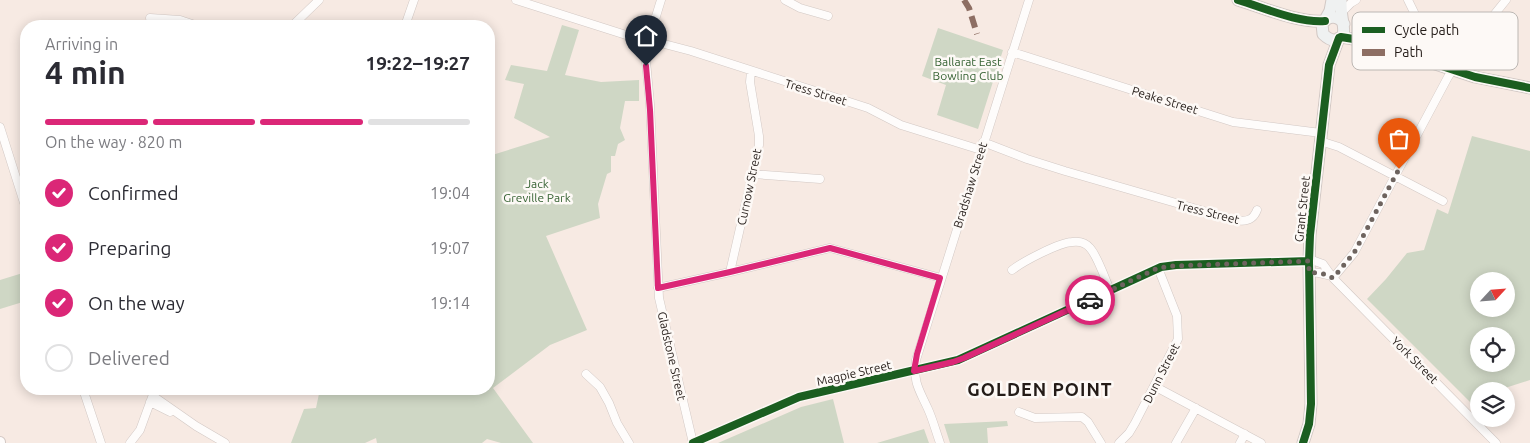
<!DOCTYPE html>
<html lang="en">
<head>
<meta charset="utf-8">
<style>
	:root { --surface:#fff; --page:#f2f2f3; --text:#2b2b33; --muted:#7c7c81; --line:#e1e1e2; --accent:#db2777 }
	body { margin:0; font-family:Ubuntu,sans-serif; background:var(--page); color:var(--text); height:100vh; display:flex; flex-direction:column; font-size:19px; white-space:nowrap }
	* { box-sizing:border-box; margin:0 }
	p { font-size:16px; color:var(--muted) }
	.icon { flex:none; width:28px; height:28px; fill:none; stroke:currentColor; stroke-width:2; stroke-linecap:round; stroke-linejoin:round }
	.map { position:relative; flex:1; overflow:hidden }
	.drawer { position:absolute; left:20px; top:20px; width:475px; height:375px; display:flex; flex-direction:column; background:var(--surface); border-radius:20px; box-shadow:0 2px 12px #0003 }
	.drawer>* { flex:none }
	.needle { width:32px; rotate:64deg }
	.tools { position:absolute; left:1470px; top:272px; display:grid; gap:10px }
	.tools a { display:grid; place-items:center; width:45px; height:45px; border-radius:50%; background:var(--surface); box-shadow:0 2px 12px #0003; font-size:25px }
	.pin { position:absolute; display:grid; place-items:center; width:42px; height:42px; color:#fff; margin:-51px -21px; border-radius:50% 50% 50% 0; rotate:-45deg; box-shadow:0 0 5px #0007 }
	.pin .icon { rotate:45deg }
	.courier { position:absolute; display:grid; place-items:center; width:50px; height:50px; margin:-25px; border:4px solid #db2777; border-radius:50%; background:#fff; color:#222; box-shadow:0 1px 6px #0007 }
	.head em { font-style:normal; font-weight:600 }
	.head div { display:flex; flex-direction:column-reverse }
	.head { display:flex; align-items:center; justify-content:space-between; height:85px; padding:0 25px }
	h1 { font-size:32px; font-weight:600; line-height:38px }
	.bar { display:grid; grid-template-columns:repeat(4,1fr); gap:8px 5px; align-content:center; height:60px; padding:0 25px }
	.bar i { height:6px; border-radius:4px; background:var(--line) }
	.bar .active { background:var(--accent) }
	.bar p { grid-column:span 4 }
	ol { padding:0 25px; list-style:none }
	li { display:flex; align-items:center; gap:15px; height:55px }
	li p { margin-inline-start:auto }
	li .icon { padding:5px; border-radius:50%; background:var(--accent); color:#fff; stroke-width:4 }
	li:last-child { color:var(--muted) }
	li i { width:28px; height:28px; border:2px solid var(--line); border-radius:50% }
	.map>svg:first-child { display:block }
</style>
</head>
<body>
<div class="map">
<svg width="1530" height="443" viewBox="0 0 1530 443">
	<rect width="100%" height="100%" fill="#f7eae3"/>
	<path fill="#cfd7c5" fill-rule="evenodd" d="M562,25l17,5 -14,45 36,7 38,-2v21h-14l-5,27 5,12 -7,4 -3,12h-4v16l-4,2 -9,30 2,14 -54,18 41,94 -37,15 -57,43 40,55h-32l-14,-4 -5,4h-105l-1,-5 -11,5h-74l13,-34 12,-1 4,-19h169v-233l61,-19 -36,-19 10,-34 -19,-4 6,-15 36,6z
		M938,28l65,22 -25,79 -41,-14 9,-30 -24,-9z
		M1472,136l58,15v229l-25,8 -3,3h-23v20l-112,-112 19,-20 21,-26 17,-3 13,-41 11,5zM1479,281h27v28h-27zM1479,336h27v28h-27z
		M26,272v29l-26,8v-29z
		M833,399l11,44h-126l83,-36z
		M1007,421l1,5 -21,2 1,15h-38l-6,-19z
		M924,429l5,14h-52z"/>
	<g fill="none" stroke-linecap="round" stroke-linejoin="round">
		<g stroke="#d2c8c4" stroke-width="9">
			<path id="minor" d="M516,0l132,42
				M661,0l-12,39 -3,22 4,43 9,194 34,145
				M785,0l15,8 28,8
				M1408,0l25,51 2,13
				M1341,13l10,-10 5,-3
				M150,18l30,2 18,6
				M292,26l27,-26
				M405,26l9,-26
				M649,40l42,11 177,57 33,17 80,25
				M1012,52l221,70 88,11
				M0,127l26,82
				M1320,141l19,6 104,54
				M983,142l44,17 38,12 170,49c10,2 18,1 22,-10
				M753,174l67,5
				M1309,259l14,5 10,14 163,165
				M1012,270c12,-9 46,-27 60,-28 7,-1 14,1 18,6 8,9 15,31 20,42
				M730,272l29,-127v-9l-9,-54 1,-11
				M1309,272l10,1 13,3
				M1333,278l21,-25 94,-176 16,-25 42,-52
				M658,288l72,-16 100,-24 111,30
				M586,374l14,13 9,16 8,20 12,20
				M1154,386l107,57
				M83,389l18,54
				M153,396l43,30 29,17
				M150,402l20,10
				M1019,412l16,6 47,-1 6,5 13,21
				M130,443l10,-13 15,-41
				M693,443l106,-46 159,-37 203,-93 15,-2 133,-4
				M940,443c-4,-11 -7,-23 -12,-34 -9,-20 -15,-26 -12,-49l113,-360
				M1119,443l10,-10 6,-10 43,-84 -1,-23 -19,-48
				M1176,443l20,-35
				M1240,443l5,-9"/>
		</g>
		<g stroke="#d2c8c4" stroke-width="12">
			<path id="tertiary" d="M0,442v1"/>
		</g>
		<g stroke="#d2c8c4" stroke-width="13">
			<path id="secondary" d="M1238,0c27,8 59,23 87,21
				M1341,0c0,6 0,11 1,17 1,8 6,22 -8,23 -5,0 -8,-3 -11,-6l-1,-10c6,-9 16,-9 22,0
				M1325,20l5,-9 2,-11
				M1341,37l25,4 109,36 55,11
				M1303,443l6,-19 2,-20 -2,-143 1,-26 19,-170 10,-27"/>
		</g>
		<use href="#minor" stroke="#fefcfb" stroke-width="8"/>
		<use href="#tertiary" stroke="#fefcfb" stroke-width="10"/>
		<use href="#secondary" stroke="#eff1f1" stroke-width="11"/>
		<path stroke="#8d6e63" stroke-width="6" stroke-dasharray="12 6" stroke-linecap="butt" d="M964,0l5,8 8,26"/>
		<g stroke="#fdf9f6" stroke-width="11">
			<path id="cycleway" d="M1238,0c27,8 59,23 87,21
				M1341,37l25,4 109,36 55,11
				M693,443l106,-46 159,-37 203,-93 15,-2 133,-4
				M1303,443l6,-19 2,-20 -2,-143 1,-26 19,-170 10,-27"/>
		</g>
		<use href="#cycleway" stroke="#1b5e20" stroke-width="8"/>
	</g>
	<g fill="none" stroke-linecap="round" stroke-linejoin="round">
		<path stroke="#6e645f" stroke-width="5" stroke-dasharray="0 9" d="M1090,300l68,-32 14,-2 137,-5v11l15,2 9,4 21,-25 45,-84"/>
		<path stroke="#db2777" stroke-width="6" d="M646,66l4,44 8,178 72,-16 100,-24 110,30 -23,76 -3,17 39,-9 11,-4 126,-58"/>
	</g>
	<g text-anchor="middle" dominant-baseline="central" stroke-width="5" stroke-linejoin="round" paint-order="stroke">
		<g font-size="12" fill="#376334" stroke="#fdf9f6">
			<text x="968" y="61">Ballarat East<tspan x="968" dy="14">Bowling Club</tspan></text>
			<text x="537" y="183">Jack<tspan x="537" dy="14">Greville Park</tspan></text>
		</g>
		<g font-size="12" fill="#241c18" stroke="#fdf9f6">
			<text transform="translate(816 92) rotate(17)">Tress Street</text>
			<text transform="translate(1165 100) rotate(17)">Peake Street</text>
			<text transform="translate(970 185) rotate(-73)">Bradshaw Street</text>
			<text transform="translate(749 187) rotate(-78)">Curnow Street</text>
			<text transform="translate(1302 209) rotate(-84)">Grant Street</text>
			<text transform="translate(1208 212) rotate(14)">Tress Street</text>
			<text transform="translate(672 356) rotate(77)">Gladstone Street</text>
			<text transform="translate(1415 360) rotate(45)">York Street</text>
			<text transform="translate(854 373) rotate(-13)">Magpie Street</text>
			<text transform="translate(1161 373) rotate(-63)">Dunn Street</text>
		</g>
		<g font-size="18" font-weight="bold" letter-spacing="1" fill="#241c18" stroke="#fdf9f6">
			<text x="1040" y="389">GOLDEN POINT</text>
		</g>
	</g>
	<rect x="1352" y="12" width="166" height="58" rx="8" fill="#fdf9f6" stroke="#bcb7b3" stroke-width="1"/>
	<rect x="1362" y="27" width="23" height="6" fill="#1b5e20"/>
	<rect x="1362" y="49" width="23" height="7" fill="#8d6e63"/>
	<g font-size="14" fill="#241c18">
		<text x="1394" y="35">Cycle path</text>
		<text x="1394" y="57">Path</text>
	</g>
</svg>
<div class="tools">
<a><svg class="needle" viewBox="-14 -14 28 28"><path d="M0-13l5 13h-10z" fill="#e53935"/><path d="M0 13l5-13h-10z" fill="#7c7c81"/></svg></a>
<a><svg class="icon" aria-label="locate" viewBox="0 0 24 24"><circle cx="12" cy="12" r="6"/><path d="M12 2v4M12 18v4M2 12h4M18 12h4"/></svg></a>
<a><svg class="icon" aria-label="layers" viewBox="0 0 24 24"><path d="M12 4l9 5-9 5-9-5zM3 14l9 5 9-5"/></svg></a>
</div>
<div class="pin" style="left:1399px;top:169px;background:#ea580c"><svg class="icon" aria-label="bag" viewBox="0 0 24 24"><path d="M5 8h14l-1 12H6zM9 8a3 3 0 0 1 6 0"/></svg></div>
<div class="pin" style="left:646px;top:66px;background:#1f2937"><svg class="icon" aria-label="home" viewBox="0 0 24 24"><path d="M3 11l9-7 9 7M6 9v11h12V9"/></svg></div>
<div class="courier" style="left:1090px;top:300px"><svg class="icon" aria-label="car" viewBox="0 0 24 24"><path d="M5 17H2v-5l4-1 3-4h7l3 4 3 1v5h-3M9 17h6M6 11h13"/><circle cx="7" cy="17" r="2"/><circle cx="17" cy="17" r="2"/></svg></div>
<section class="drawer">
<div class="head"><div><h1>4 min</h1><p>Arriving in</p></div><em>19:22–19:27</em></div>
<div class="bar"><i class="active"></i><i class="active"></i><i class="active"></i><i></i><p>On the way · 820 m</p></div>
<ol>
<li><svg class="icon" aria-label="check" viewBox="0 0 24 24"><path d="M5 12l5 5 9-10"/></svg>Confirmed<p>19:04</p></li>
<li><svg class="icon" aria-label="check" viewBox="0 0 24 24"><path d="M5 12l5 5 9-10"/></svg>Preparing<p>19:07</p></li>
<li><svg class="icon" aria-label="check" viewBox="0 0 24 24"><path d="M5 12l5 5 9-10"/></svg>On the way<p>19:14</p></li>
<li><i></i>Delivered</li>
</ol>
</section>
</div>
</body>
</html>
